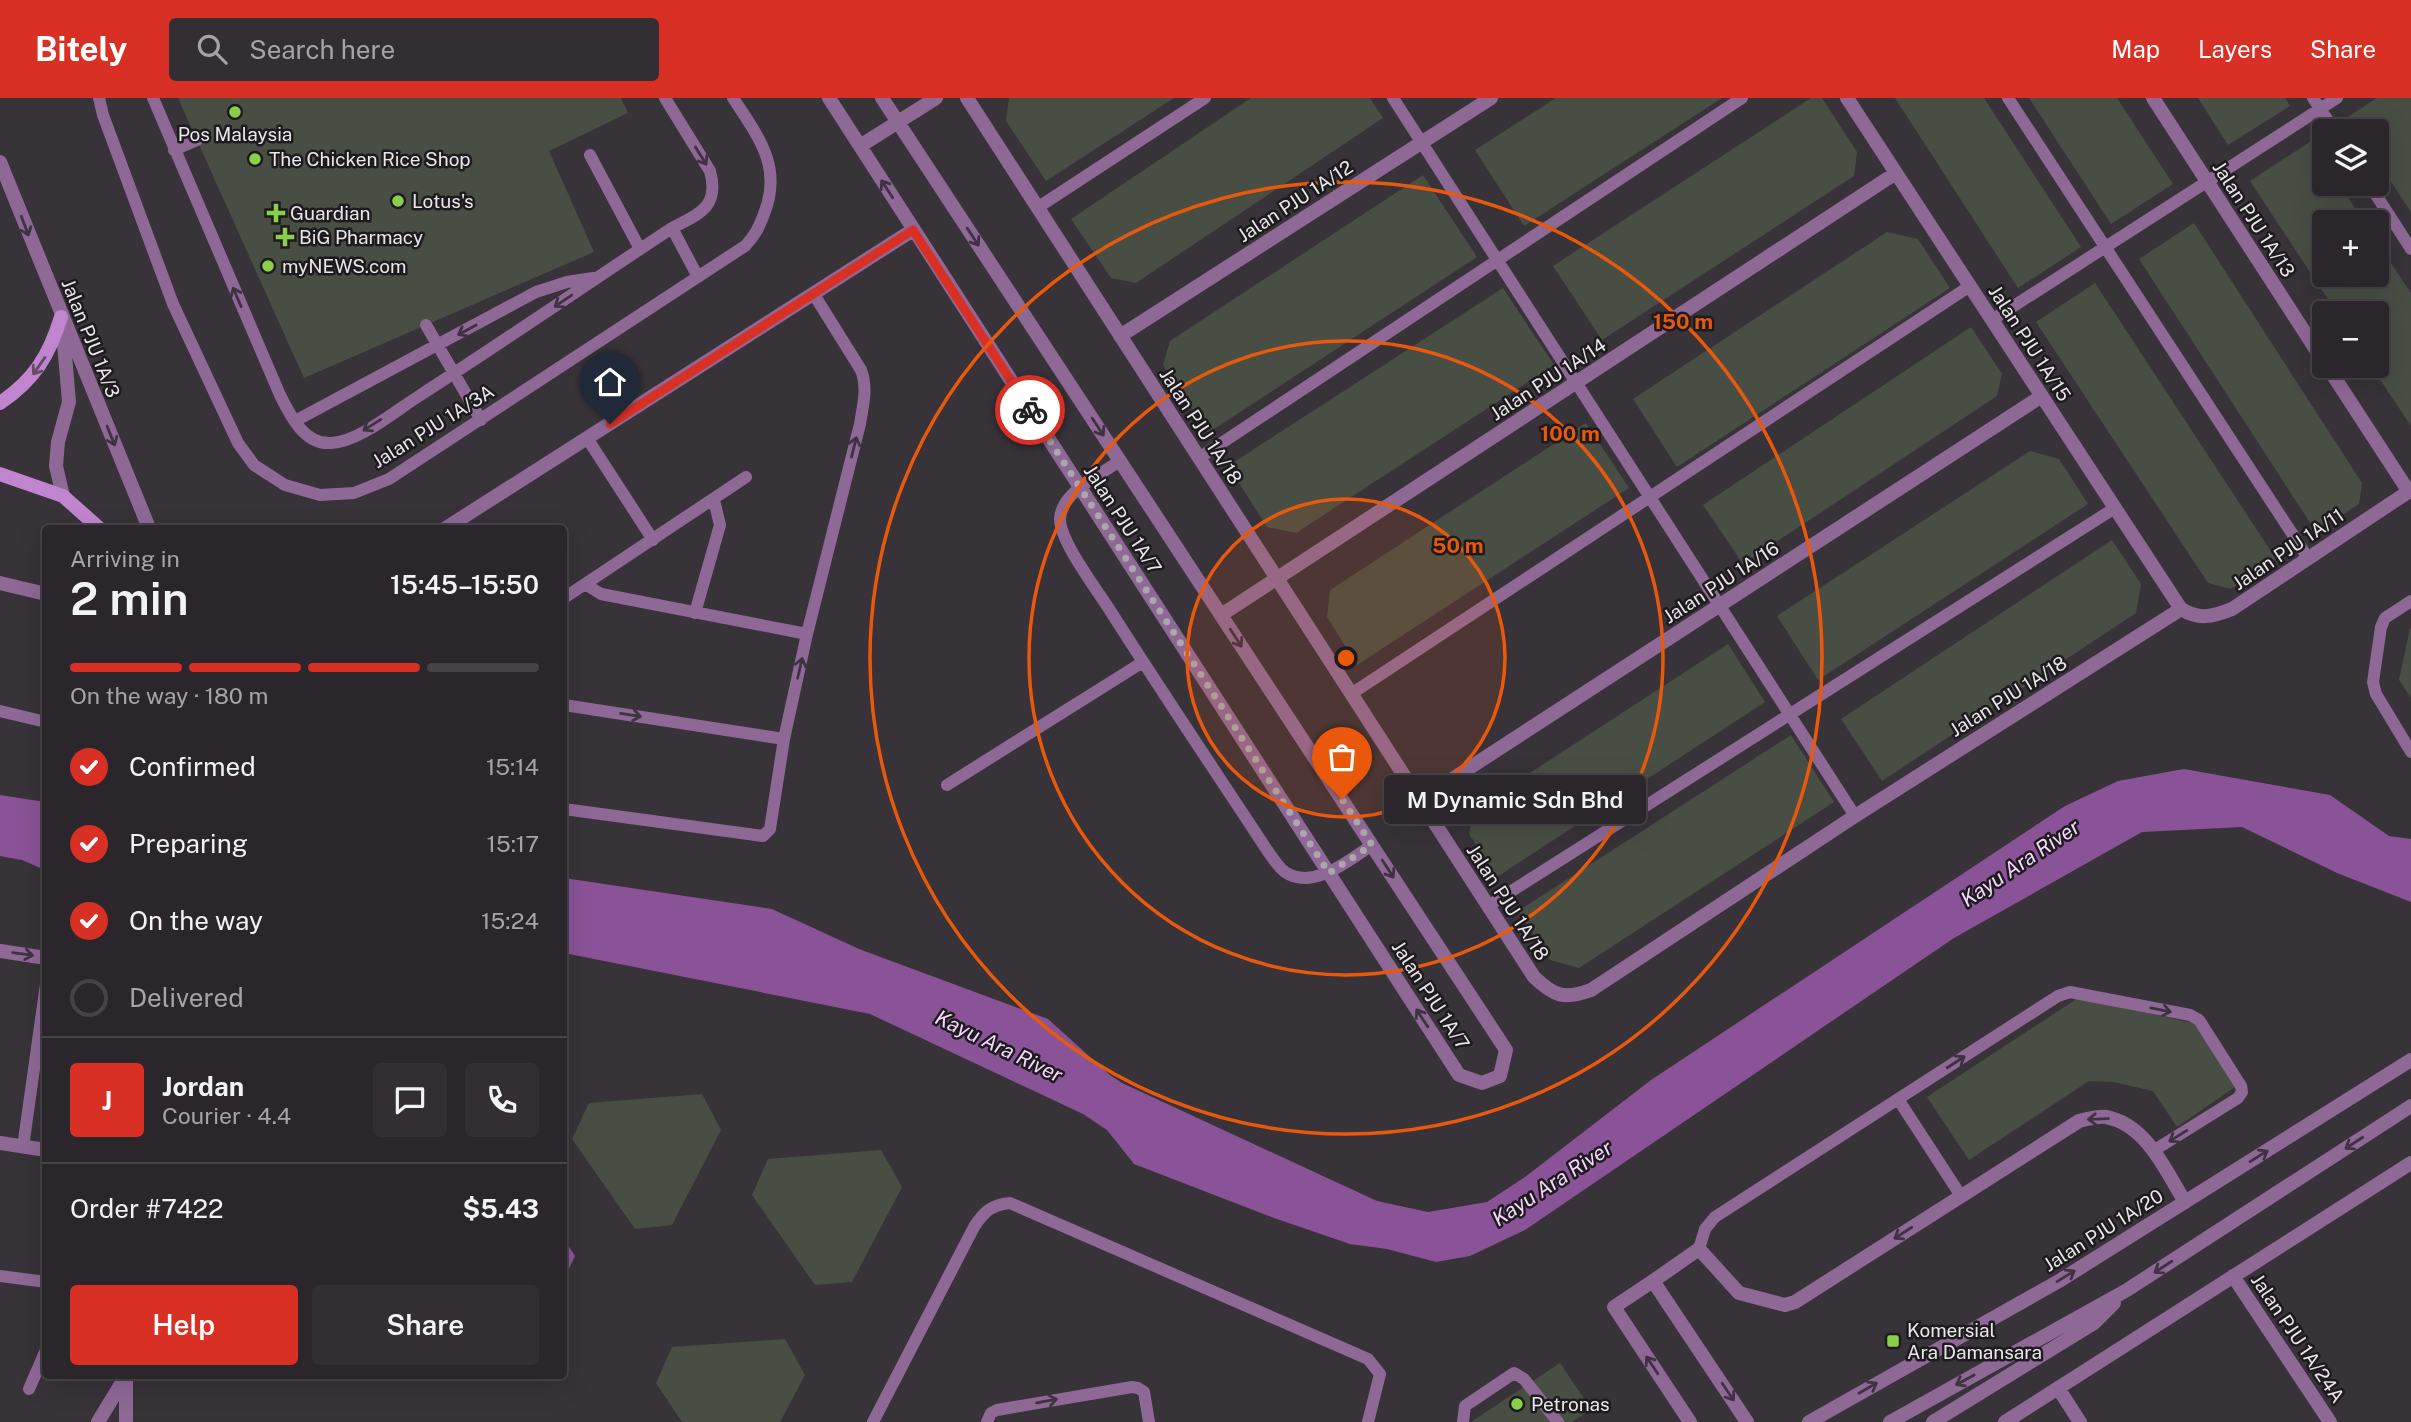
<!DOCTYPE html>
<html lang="en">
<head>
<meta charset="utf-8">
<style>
	:root { --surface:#2a262b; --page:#322e33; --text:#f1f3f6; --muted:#a5a5a9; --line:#464347; --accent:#d93025 }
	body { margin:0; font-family:"Public Sans",sans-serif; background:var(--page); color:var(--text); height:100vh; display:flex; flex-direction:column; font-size:26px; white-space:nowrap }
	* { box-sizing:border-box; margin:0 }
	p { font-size:23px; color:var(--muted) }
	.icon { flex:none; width:38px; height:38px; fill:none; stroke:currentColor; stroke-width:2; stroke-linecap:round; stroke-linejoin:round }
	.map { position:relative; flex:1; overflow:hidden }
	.drawer { position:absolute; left:42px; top:427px; width:525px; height:854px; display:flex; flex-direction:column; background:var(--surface); border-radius:7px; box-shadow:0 7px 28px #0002,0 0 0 2px var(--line) }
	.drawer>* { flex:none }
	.buttons { position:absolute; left:2312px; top:21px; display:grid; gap:14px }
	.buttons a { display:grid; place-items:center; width:77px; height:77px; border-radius:7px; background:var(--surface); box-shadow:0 7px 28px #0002,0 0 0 2px var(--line); font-size:35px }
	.pin { position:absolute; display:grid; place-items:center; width:60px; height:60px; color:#fff; margin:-72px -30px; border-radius:50% 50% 50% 0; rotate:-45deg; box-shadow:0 0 7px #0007 }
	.pin .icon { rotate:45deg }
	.courier { position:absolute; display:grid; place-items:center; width:70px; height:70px; margin:-35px; border:5px solid #d93025; border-radius:50%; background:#fff; color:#222; box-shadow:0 2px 9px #0007 }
	.bubble { position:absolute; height:49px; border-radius:7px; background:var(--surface); box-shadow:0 7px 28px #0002,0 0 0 2px var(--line); font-size:23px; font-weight:600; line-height:49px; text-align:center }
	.head em { font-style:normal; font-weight:600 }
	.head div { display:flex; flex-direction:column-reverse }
	.head { display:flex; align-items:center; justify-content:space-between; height:119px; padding:0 28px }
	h1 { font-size:46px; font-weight:600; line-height:52px }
	.bar { display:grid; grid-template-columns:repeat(4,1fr); gap:10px 7px; align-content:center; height:84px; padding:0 28px }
	.bar i { height:9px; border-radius:5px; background:var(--line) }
	.bar .current { background:var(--accent) }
	.bar p { grid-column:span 4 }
	.line { display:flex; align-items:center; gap:18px; padding:0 28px; border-top:2px solid var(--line) }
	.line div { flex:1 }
	.round { display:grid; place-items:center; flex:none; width:74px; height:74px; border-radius:7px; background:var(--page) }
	ol { padding:0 28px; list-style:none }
	li { display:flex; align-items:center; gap:21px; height:77px }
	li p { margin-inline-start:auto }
	li .icon { padding:7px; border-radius:50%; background:var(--accent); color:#fff; stroke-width:4 }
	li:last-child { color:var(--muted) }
	li i { width:38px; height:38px; border:4px solid var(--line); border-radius:50% }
	.button { display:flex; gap:14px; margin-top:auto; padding:14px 28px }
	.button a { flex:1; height:80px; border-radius:7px; background:var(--accent); color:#fff; font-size:28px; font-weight:600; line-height:80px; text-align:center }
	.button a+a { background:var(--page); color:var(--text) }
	header { display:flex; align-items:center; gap:42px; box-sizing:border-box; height:98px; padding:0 35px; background:var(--accent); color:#fff }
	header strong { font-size:33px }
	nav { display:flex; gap:38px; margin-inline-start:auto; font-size:24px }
	.search { width:490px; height:63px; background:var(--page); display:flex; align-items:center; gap:18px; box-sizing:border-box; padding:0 24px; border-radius:7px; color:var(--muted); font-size:26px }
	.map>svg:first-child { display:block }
</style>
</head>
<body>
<header>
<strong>Bitely</strong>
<div class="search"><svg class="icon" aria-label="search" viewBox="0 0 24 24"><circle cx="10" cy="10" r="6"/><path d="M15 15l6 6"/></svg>Search here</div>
<nav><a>Map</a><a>Layers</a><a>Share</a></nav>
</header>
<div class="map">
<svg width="2411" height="1324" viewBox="0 0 2411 1324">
	<rect width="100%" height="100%" fill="#383239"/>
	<path fill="#8a5397" d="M2184,671l146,26 59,41 22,3v63l-74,-29 -95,-46 -100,5 -188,106 -429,292 -55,26 -34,6 -49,-13 -37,-5 -76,-26 -140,-54 -27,-34 -24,-16 -213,-100 -306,-61v-75l208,31 87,40 189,70 62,56 12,8 255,118 51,11 59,-10 38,-25 126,-97 414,-274 53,-25z
		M0,697l45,7v68l-23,-10 -22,-4z
		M564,1141l11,17 -11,23z"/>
	<path fill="#494e45" d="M178,0h443l7,15 -79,38 45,101 -290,126z
		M1009,0h165l-128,83 -40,-60z
		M1251,0h119l13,20 -247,165 -25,-5 -40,-59z
		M1556,0h166l-198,128 -49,-76z
		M1811,0h11l35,54 -3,24 -252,164 -49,-74z
		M1895,0h89l97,149 -63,41z
		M2029,0h88l56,86 -62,40z
		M2198,0h87l5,8 -62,39z
		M2377,0h34v114l-35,-53v-28h-17l-10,-15z
		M2311,43l13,20v23h15l25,38h-40v53h52v-34l35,52v133l-40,-60h5v-53h-39l-87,-132z
		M1423,77l54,82 -269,176 -45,-68 7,-24z
		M2194,125l168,260 -3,21 -43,28 -177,-273z
		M1887,134l31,7 32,49 -273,179 -44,-68z
		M2095,185l181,276 -45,30 -23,-6 -172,-261z
		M1503,190l51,77 -258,168 -29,-6 -39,-61z
		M1971,229l31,47 -5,22 -254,168 -40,-59z
		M1586,325l43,65 -272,177 -30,-48 3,-27z
		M2030,353l29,8 29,45 -270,176 -41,-64z
		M2112,442l29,44 -5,29 -254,168 -41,-62z
		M2410,530l1,1v69l-12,-18z
		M1728,546l37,58 -268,175 -28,-43 7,-26z
		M1791,637l43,67 -255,166 -29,-8 -32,-49z
		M2078,900l119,26 41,61 -61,42 -24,-36 -40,-9 -24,-1 -120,79 -42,-63z
		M702,996l19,36 -49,95 -37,4 -63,-90 17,-36z
		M881,1052l21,37 -50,95 -37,3 -63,-90 16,-36z
		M785,1241l20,36 -25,47h-98l-26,-39 16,-36z
		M1560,1265l31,46 -19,13h-101z"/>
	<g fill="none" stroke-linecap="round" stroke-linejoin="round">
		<path stroke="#8e6996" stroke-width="12" d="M99,0l4,17 70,189 65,139 16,22 31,20 35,10 34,-2 35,-14 356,-233c10,-10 14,-19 19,-32 19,-47 -6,-78 -31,-116
			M153,0l127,297c10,20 24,50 51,48 28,-1 64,-32 88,-47 85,-55 168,-112 253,-168 27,-14 48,-21 38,-57l-45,-73
			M1393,0l462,718
			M2008,0l300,460
			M2313,0l22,33
			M174,52l23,-10
			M590,57l50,94
			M2369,86l42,65
			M1037,110l168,-110
			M672,130l26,49
			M1992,222l345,-222
			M426,227l55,95
			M295,323l241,-129 31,-10 26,-4
			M587,340l66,102
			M1199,360l543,-360
			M1120,363c-19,13 -59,31 -60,58 0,23 38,72 51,93 51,80 104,159 156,238 5,7 11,17 18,22 28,19 64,-12 87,-27
			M585,486l16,10 206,40
			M564,500l182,-121
			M2411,503l-26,17 -4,9 -8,55 3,12 35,58
			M695,515l25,-88 -6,-25
			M1351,596l619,-408
			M564,607l220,34 23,-105 53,-210c3,-19 8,-36 1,-54l-48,-77
			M0,613l46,11
			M947,687l196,-123
			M564,711l199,27 7,-7 14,-90
			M1488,808l627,-398
			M1898,1001l63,97
			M23,1049l23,-163
			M1699,1151l6,-20 10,-12 343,-221 12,-4 120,23 9,5 42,66 1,6 -4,6 -85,53
			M0,1178l46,6
			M29,1291l17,-39
			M873,1324l101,-195c10,-16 18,-22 36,-24l358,156 12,15 -12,48
			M987,1324l4,-9 6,-3 135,-23 6,1 6,4 5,30
			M1463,1324l2,-16 49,-33 10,6 34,43"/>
		<path stroke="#8e6996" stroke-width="14" d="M829,0l630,977 23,8 18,-7 6,-26 -624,-952
			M967,0l567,879c20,19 30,23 57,13l264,-174 326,-207
			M1847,0l334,511c18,11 31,8 51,0l179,-119
			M2153,0l171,264
			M860,48l76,-48
			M1120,238l371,-238
			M2327,268l82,126
			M446,430l467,-298
			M0,485l46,11
			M1221,517l675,-442
			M1420,702l622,-404
			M0,853l46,7
			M0,1045l46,7
			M2233,1178l97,146
			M1653,1183l46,-32 40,44 46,12 10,-3 284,-181c8,-2 19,-5 27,-4 40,7 60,54 79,85
			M2058,1290l22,34
			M1690,1324l-76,-115 39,-26 94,141
			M2005,1324l406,-259"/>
		<path stroke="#8e6996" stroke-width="14" d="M0,64l149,366
			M63,234l6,70 -11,40 -2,24 7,30
			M126,1280v44
			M98,1324l28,-46
			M1809,1324l250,-141 352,-221
			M1890,1324l237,-132 284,-184
			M1933,1324l161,-99 20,-20"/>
		<path stroke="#c085ce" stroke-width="14" d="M0,305c34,-23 49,-47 61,-86
			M0,376l63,22 36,32"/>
	</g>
	<defs><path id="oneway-shaft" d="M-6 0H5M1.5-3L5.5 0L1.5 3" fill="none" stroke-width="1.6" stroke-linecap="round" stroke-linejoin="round" transform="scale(1.75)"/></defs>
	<g stroke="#3f3242">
		<use href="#oneway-shaft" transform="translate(701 58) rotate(58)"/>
		<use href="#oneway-shaft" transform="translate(887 91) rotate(-123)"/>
		<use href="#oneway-shaft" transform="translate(25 128) rotate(69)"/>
		<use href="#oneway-shaft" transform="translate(973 139) rotate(57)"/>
		<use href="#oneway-shaft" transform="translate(237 199) rotate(-113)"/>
		<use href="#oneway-shaft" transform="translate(563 203) rotate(146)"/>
		<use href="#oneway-shaft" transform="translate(467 232) rotate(151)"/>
		<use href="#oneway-shaft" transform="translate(372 327) rotate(148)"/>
		<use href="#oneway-shaft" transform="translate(1098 329) rotate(57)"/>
		<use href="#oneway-shaft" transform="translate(111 338) rotate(68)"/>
		<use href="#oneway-shaft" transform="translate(854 349) rotate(-76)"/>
		<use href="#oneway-shaft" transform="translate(1236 540) rotate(57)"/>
		<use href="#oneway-shaft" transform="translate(800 570) rotate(-77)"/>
		<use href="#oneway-shaft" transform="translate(631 617) rotate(9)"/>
		<use href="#oneway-shaft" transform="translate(1388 771) rotate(57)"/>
		<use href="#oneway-shaft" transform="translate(23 856) rotate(8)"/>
		<use href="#oneway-shaft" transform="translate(2161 912) rotate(11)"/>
		<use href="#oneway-shaft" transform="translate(1422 920) rotate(-123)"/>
		<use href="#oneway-shaft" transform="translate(1956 964) rotate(-33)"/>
		<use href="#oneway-shaft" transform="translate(2098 1021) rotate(178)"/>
		<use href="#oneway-shaft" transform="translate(2178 1038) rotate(148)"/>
		<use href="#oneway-shaft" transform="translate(2354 1045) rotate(147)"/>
		<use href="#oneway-shaft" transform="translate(2259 1058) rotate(-32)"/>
		<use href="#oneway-shaft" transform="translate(1903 1135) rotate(147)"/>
		<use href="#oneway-shaft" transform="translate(2163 1169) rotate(147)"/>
		<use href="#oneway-shaft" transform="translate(2066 1178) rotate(-32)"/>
		<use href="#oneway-shaft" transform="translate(1652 1267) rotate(-124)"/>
		<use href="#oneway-shaft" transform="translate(1965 1282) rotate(151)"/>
		<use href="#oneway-shaft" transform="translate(1868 1290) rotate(-30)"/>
		<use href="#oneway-shaft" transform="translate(1728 1294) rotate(56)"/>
		<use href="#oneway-shaft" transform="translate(1047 1303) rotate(-10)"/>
	</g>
	<use stroke="#664b6d" href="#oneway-shaft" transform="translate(39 268) rotate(125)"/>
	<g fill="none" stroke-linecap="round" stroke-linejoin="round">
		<path stroke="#aca7ac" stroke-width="7" stroke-dasharray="0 12.6" d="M1030,312l299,463 43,-28 -30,-46"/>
		<path stroke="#d93025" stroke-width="9" d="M610,326l303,-194 117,180"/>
	</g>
	<circle cx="1346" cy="560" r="159" fill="#e8590c" fill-opacity=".12"/>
	<g fill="none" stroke="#e8590c" stroke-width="3.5">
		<circle cx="1346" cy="560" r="159"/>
		<circle cx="1346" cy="560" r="317"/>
		<circle cx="1346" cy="560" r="476"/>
	</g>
	<g fill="#89cf49" stroke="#1d1b1e" stroke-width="2.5">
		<circle cx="235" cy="14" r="7"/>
		<circle cx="255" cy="61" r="7"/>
		<circle cx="398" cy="103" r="7"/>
		<path d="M272.5 104.5h7v7h7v7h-7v7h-7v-7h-7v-7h7z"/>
		<path d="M281.5 128.5h7v7h7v7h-7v7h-7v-7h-7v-7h7z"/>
		<circle cx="268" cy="168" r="7"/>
		<rect x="1886" y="1236" width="14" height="14" rx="3.5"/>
		<circle cx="1517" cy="1306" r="7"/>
	</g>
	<g text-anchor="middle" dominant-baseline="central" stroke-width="5" stroke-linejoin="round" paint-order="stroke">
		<g font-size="19" fill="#eae6ea" stroke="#1d1b1e" text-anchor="start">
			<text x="235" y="36" text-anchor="middle">Pos Malaysia</text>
			<text x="269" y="61">The Chicken Rice Shop</text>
			<text x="412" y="103">Lotus's</text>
			<text x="290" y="115">Guardian</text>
			<text x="299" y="139">BiG Pharmacy</text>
			<text x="282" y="168">myNEWS.com</text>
			<text x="1907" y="1232">Komersial<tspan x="1907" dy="22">Ara Damansara</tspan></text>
			<text x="1531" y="1306">Petronas</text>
		</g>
		<g font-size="19" fill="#eae6ea" stroke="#1d1b1e">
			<text transform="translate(1295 103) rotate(-33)">Jalan PJU 1A/12</text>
			<text transform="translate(2254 121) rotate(57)">Jalan PJU 1A/13</text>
			<text transform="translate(91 240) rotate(68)">Jalan PJU 1A/3</text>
			<text transform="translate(2030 245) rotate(57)">Jalan PJU 1A/15</text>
			<text transform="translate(1548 281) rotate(-33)">Jalan PJU 1A/14</text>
			<text transform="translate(433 328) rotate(-32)">Jalan PJU 1A/3A</text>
			<text transform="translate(1201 328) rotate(57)">Jalan PJU 1A/18</text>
			<text transform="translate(1123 421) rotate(57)">Jalan PJU 1A/7</text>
			<text transform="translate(2288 451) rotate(-34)">Jalan PJU 1A/11</text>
			<text transform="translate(1721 484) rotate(-33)">Jalan PJU 1A/16</text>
			<text transform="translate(2008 598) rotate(-32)">Jalan PJU 1A/18</text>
			<text transform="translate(1508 804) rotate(57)">Jalan PJU 1A/18</text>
			<text transform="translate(1431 897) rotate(57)">Jalan PJU 1A/7</text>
			<text transform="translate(2103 1132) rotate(-32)">Jalan PJU 1A/20</text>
			<text transform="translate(2298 1240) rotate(56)">Jalan PJU 1A/24A</text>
		</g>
		<g font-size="21" font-style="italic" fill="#f6d7fd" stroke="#1d1b1e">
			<text transform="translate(2020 765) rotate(-34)">Kayu Ara River</text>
			<text transform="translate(999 948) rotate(26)">Kayu Ara River</text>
			<text transform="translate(1552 1085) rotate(-33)">Kayu Ara River</text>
		</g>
	</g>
	<circle cx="1346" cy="560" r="10" fill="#e8590c" stroke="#1d1b1e" stroke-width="3.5"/>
	<g font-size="21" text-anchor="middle" font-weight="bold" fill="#e8590c" stroke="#1d1b1e" stroke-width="5" stroke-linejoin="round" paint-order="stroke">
		<text x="1683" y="231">150 m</text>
		<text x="1570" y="343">100 m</text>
		<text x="1458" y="455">50 m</text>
	</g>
</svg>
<div class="buttons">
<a><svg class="icon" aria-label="layers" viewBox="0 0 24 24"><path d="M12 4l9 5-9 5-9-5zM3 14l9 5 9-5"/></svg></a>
<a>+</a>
<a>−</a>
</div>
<div class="pin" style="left:1342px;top:701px;background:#ea580c"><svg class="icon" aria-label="bag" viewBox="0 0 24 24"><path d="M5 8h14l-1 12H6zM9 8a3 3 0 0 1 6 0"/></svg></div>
<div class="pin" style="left:610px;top:326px;background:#1f2937"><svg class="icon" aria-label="home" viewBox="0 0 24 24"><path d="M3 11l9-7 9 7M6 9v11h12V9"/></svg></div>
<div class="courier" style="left:1030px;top:312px"><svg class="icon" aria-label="bike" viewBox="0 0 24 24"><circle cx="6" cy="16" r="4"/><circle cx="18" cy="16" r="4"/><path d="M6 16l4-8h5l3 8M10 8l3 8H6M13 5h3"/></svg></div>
<div class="bubble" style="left:1384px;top:677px;width:262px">M Dynamic Sdn Bhd</div>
<section class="drawer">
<div class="head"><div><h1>2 min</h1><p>Arriving in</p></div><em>15:45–15:50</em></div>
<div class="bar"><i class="current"></i><i class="current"></i><i class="current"></i><i></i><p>On the way · 180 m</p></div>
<ol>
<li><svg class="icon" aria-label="check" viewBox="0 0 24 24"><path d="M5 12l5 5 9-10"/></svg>Confirmed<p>15:14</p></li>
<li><svg class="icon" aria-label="check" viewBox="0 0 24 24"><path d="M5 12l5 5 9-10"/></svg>Preparing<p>15:17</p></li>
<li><svg class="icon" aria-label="check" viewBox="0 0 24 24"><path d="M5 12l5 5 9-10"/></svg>On the way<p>15:24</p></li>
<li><i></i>Delivered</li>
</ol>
<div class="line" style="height:126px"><b class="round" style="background:var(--accent);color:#fff">J</b><div><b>Jordan</b><p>Courier · 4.4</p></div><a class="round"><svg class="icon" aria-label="chat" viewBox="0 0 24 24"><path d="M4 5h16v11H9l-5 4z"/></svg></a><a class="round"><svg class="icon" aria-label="phone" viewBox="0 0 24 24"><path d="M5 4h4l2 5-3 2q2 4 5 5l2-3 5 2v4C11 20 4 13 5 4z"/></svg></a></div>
<div class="line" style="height:91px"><div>Order #7422</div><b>$5.43</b></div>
<div class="button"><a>Help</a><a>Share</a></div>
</section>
</div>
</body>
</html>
